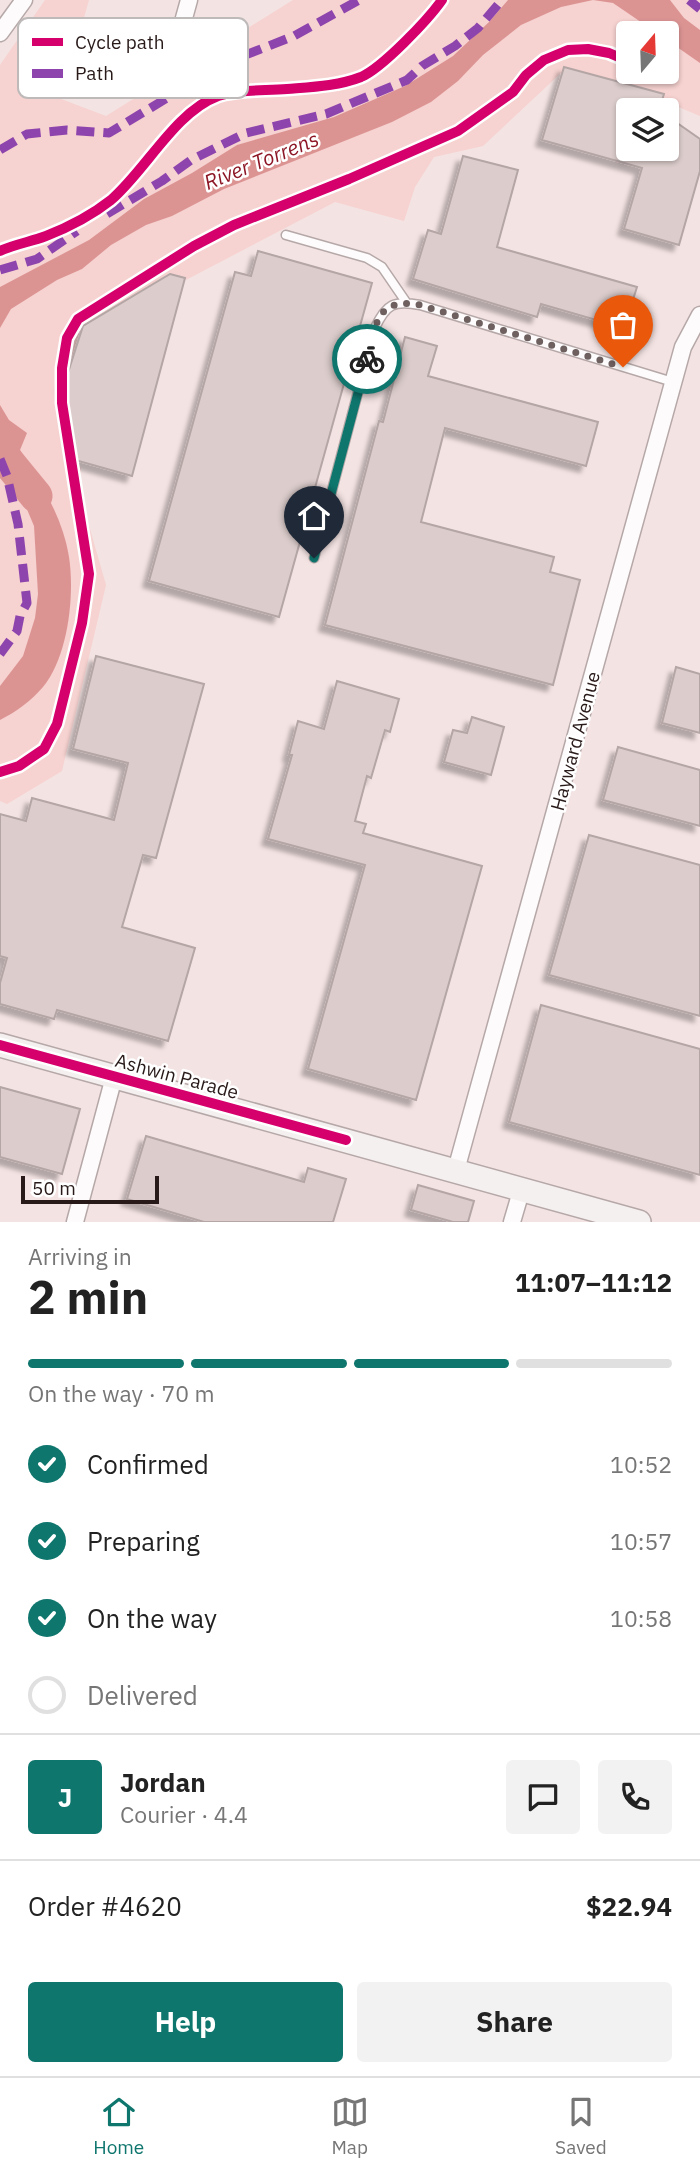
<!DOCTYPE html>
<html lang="en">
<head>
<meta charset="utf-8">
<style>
	:root { --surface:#fff; --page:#f2f2f2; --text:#222; --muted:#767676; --line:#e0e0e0; --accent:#0f766e }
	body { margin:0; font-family:"IBM Plex Sans",sans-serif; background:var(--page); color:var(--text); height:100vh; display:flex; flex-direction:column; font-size:26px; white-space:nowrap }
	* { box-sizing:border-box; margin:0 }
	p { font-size:23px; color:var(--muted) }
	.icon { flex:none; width:38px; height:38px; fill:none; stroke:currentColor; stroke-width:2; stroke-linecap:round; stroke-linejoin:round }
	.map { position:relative; height:1222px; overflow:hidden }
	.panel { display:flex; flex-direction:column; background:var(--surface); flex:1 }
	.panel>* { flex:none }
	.needle { width:46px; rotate:19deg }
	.fabs { position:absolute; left:616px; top:21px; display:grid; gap:14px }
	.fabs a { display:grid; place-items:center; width:63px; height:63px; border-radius:7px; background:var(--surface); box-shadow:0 2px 5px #0004; font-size:35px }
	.scale { position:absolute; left:21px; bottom:18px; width:138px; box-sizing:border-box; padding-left:7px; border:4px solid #281a19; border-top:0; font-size:19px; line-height:24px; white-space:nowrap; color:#281a19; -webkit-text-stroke:5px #fff; paint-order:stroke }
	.pin { position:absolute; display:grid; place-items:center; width:60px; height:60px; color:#fff; margin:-72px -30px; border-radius:50% 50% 50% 0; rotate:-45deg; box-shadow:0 0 7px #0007 }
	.pin .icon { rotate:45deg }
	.courier { position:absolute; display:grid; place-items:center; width:70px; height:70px; margin:-35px; border:5px solid #0f766e; border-radius:50%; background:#fff; color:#222; box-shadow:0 2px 9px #0007 }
	.headline em { font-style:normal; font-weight:800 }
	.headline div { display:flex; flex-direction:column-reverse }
	.headline { display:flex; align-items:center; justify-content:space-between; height:119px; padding:0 28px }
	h1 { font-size:46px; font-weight:800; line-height:52px }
	.bar { display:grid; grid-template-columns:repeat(4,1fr); gap:10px 7px; align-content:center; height:84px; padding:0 28px }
	.bar i { height:9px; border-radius:5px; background:var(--line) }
	.bar .current { background:var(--accent) }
	.bar p { grid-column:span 4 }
	.line { display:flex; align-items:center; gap:18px; padding:0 28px; border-top:2px solid var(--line) }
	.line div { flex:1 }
	.round { display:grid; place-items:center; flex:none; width:74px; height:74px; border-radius:7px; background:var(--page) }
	ol { padding:0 28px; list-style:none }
	li { display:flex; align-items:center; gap:21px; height:77px }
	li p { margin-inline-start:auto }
	li .icon { padding:7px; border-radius:50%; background:var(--accent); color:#fff; stroke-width:4 }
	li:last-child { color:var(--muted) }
	li i { width:38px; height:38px; border:4px solid var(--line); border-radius:50% }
	.button { display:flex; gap:14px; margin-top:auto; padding:14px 28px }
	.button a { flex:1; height:80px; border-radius:7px; background:var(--accent); color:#fff; font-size:28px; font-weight:800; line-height:80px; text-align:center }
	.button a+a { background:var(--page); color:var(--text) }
	.menu { display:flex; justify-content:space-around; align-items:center; height:98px; border-top:2px solid var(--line); background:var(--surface); font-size:19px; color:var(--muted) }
	.menu a { display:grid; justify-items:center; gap:4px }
	.menu .current { color:var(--accent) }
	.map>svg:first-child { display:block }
</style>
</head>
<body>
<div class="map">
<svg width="700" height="1222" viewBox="0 0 700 1222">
	<defs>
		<filter id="shadow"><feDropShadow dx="-6" dy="6" stdDeviation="2" flood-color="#0004"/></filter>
	</defs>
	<rect width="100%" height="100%" fill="#f4e3e3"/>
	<path fill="#f6d2d0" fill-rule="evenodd" d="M45,0h44l-28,99 45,17 187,-116h407v116l-55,-23 -84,-20 -78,73 -49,11 -19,30 -11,34 -69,-19 -241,126 -24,100 11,42 -3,17 28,98 -44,186 -55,33 -7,-3v-736zM628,33h39v39h-39z"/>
	<path fill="#dc9493" d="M508,0h162l14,18 16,12v33l-33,-23v-7h-10l-44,-30 -20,-3 -32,7 -40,18 -38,30 -25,26 -27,21 -39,20 -168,67 -52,27 -26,9 -35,20 -29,24 -25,11 -46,29 -11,19v-41l89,-47 55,-41 48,-26 45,-28 97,-28 71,-31 48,-30 36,-34z
		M0,405l9,15 18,13 -7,17c21,33 43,68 49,107 6,38 -1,100 -26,130 -12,14 -27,25 -43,33v-34l23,-30 12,-38 3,-24 -4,-68 -34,-81z"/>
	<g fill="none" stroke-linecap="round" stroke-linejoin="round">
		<path stroke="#dc9493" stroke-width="33" d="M0,452l36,44"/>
	</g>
	<path fill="#dccdcc" stroke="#b5a6a6" stroke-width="2" filter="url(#shadow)" d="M564,67l100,27 -5,16h-31v39h39v-33l33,23v32l-21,74 -55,-16 18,-61 -100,-28z
		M463,156l55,14 -21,77 140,40 -13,41 -83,-24 -4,13 -124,-38 15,-49 13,4z
		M258,251l114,32 -93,334 -130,-36 86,-309 16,4z
		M170,274l15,4 -53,198 -57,-16 -11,-75 19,-59z
		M405,337l32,9 -9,30 170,46 -12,44 -141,-38 -24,94 133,35 -4,15 30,8 -27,105 -228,-60 54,-204 4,1z
		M96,656l108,28 -48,174 -13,-3 -21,72 73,21 -27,93 -111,-31 -3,9 -54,-15v-21l7,-25 -7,-2v-142l26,7 6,-23 82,22 14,-57 -55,-14z
		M676,667l24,7v59l-38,-10z
		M337,681l62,18 -9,33 -5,-2 -14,48 -4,-2 -12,45 11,3 -3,9 119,33 -66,234 -108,-31 57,-204 -97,-26 24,-84h-3l9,-34 26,8z
		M472,717l32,10 -13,48 -47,-13 9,-32 14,3z
		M618,747l82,23v56l-97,-26z
		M589,835l111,30v151l-151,-41z
		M541,1005l159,44v126l-191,-53z
		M0,1087l80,22 -18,65 -62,-17z
		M146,1136l158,46 4,-14 38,11 -13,43h-129l-77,-23z
		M418,1185l56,16 -6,21h-15l-42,-12z"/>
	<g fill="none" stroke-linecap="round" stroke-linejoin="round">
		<g stroke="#b6a8a8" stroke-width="11">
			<path id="lane" d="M286,235l81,23 15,9 24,35
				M314,558l61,-230c11,-24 19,-28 45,-23l253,77"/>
		</g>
		<g stroke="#b6a8a8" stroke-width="19">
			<path id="street" d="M189,0l-8,29 12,27
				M0,33l24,-33
				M456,1170l227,-823 17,-32
				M75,1222l39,-145
				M512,1222l10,-34"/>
		</g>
		<g stroke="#b6a8a8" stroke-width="26">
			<path id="secondary" d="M0,1045l639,177"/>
		</g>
		<use href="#lane" stroke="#fdfbfb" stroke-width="8"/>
		<use href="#street" stroke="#fdfbfb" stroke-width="16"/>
		<use href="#secondary" stroke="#f5f0f0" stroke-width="23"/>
		<path stroke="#8e44ad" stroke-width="9" stroke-dasharray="18 9" stroke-linecap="butt" d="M689,0l11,9
			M0,150l27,-16 40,-4 42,3 116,-70 69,-27 65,-36
			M107,214l55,-33 29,-21 55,-27 80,-19 81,-34 15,-14 33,-20 23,-18 24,-28
			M0,270l37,-11 40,-28
			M0,459l7,17 11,48 9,79 -7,13 -3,15 -17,23"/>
		<g stroke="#fff" stroke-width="15">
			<path id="cycleway" d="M0,251c15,-7 30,-9 46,-15 23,-9 46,-21 65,-36 35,-30 64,-88 107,-104 21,-7 47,-5 69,-7 24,-2 51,-3 74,-12 21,-9 67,-57 81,-77
				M0,772l19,-6 25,-17 13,-25 25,-101 7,-49 -27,-171v-35l5,-30 11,-19 116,-73 40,-21 115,-46 109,-48 55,-39 13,-17 18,-15 24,-10 20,-1 21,4 19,8
				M0,1045l346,95"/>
		</g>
		<use href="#cycleway" stroke="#d6006c" stroke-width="10"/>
	</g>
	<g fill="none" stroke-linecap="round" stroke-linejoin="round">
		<path stroke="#6f6060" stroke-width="7" stroke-dasharray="0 12.6" d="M367,359c9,-35 9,-62 53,-54l203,62"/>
		<path stroke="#0f766e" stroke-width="9" d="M314,558l53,-199"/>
	</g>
	<g text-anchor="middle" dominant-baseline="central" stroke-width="5" stroke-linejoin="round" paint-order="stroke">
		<g font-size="19" fill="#281a19" stroke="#fff">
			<text transform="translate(575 741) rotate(-75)">Hayward Avenue</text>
			<text transform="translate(177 1076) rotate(15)">Ashwin Parade</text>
		</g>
		<g font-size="21" font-style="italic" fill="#8c1625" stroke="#fff">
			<text transform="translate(261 160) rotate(-22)">River Torrens</text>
		</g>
	</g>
	<rect x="18" y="18" width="230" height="80" rx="10" fill="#fff" stroke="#bebaba" stroke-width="2"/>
	<rect x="32" y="38" width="31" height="8" fill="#d6006c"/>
	<rect x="32" y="69" width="31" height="9" fill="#8e44ad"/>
	<g font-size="19" fill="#281a19">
		<text x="75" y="49">Cycle path</text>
		<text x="75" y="80">Path</text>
	</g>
</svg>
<div class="fabs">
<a><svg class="needle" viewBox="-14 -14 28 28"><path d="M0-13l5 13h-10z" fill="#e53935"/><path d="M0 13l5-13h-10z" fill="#767676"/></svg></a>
<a><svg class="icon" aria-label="layers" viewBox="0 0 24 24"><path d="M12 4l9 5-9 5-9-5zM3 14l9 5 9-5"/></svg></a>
</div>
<div class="scale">50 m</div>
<div class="pin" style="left:623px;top:367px;background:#ea580c"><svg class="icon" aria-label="bag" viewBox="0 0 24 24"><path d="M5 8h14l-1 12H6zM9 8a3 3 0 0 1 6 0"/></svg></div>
<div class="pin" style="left:314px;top:558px;background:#1f2937"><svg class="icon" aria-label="home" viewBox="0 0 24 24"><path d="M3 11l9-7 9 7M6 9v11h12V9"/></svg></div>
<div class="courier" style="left:367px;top:359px"><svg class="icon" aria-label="bike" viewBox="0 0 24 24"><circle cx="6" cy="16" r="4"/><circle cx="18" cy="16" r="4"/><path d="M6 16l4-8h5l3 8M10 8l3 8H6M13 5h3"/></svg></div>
</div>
<section class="panel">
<div class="headline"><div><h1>2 min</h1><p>Arriving in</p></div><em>11:07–11:12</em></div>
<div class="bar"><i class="current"></i><i class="current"></i><i class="current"></i><i></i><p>On the way · 70 m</p></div>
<ol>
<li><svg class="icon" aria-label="check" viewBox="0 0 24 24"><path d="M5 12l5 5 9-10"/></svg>Confirmed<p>10:52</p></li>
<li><svg class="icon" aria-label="check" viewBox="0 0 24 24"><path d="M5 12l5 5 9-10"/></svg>Preparing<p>10:57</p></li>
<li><svg class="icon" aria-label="check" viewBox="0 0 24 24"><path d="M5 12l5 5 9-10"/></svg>On the way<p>10:58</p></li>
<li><i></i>Delivered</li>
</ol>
<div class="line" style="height:126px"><b class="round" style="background:var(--accent);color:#fff">J</b><div><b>Jordan</b><p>Courier · 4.4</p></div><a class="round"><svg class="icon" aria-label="chat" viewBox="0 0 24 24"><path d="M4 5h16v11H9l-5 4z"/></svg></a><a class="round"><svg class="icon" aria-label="phone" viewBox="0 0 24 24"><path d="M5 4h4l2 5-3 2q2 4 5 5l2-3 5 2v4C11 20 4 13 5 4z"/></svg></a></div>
<div class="line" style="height:91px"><div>Order #4620</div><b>$22.94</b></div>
<div class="button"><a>Help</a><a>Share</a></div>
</section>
<nav class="menu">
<a class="current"><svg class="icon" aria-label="home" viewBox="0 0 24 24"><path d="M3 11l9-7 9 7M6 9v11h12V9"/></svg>Home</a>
<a><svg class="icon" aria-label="map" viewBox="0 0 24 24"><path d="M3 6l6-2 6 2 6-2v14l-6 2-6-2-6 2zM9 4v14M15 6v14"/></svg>Map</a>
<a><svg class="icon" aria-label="saved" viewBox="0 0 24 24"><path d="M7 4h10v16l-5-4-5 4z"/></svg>Saved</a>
</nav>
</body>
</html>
